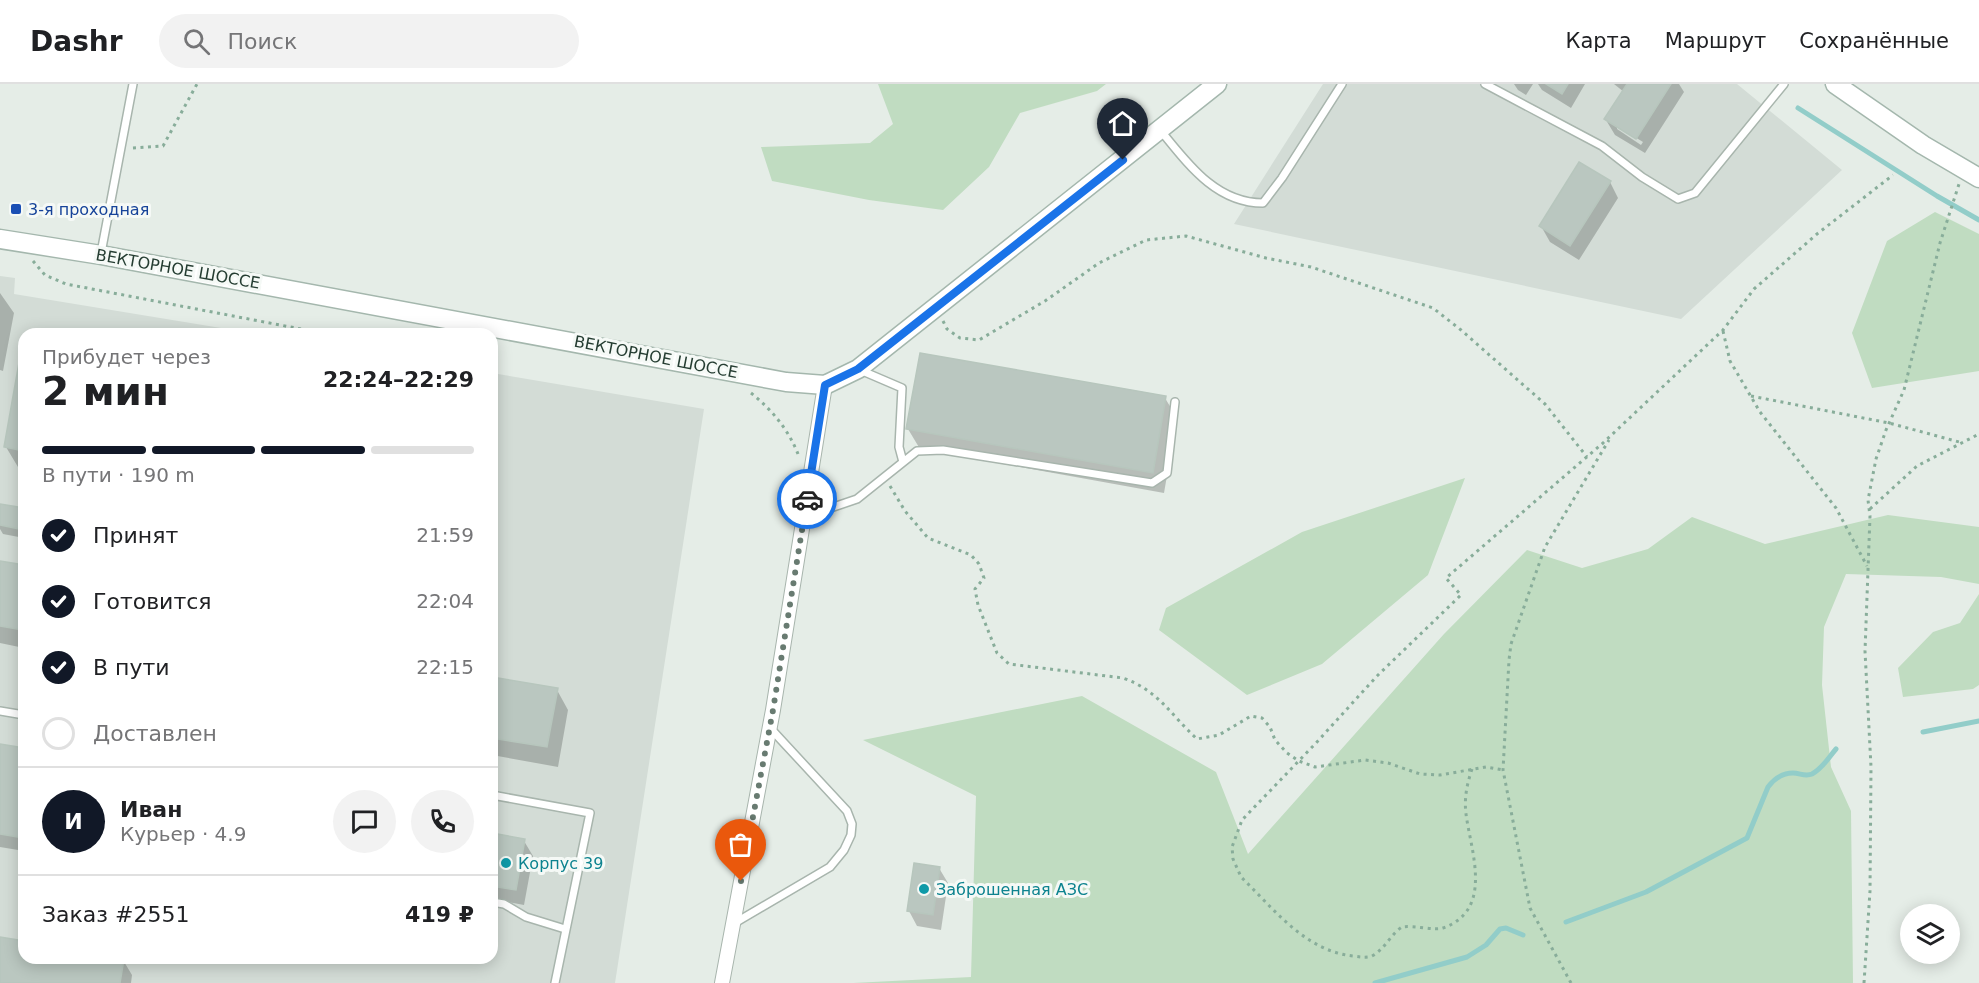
<!DOCTYPE html>
<html lang="ru">
<head>
<meta charset="utf-8">
<style>
	:root { --surface:#fff; --page:#f2f2f2; --text:#202124; --muted:#757577; --line:#e0e0e0; --accent:#111827 }
	body { margin:0; font-family:"DejaVu Sans",sans-serif; background:var(--page); color:var(--text); height:100vh; display:flex; flex-direction:column; font-size:22px; white-space:nowrap }
	* { box-sizing:border-box; margin:0 }
	p { font-size:20px; color:var(--muted) }
	.icon { flex:none; width:33px; height:33px; fill:none; stroke:currentColor; stroke-width:2; stroke-linecap:round; stroke-linejoin:round }
	.map { position:relative; flex:1; overflow:hidden }
	.drawer { position:absolute; left:18px; top:244px; width:480px; height:636px; display:flex; flex-direction:column; background:var(--surface); border-radius:18px; box-shadow:0 3px 15px #0003 }
	.drawer>* { flex:none }
	.fabs { position:absolute; left:1900px; top:820px; display:grid; gap:12px }
	.fabs a { display:grid; place-items:center; width:60px; height:60px; border-radius:50%; background:var(--surface); box-shadow:0 3px 15px #0003; font-size:30px }
	.pin { position:absolute; display:grid; place-items:center; width:51px; height:51px; color:#fff; margin:-62px -26px; border-radius:50% 50% 50% 0; rotate:-45deg; box-shadow:0 0 6px #0007 }
	.pin .icon { rotate:45deg }
	.courier { position:absolute; display:grid; place-items:center; width:60px; height:60px; margin:-30px; border:4px solid #1a73e8; border-radius:50%; background:#fff; color:#222; box-shadow:0 2px 8px #0007 }
	.overview em { font-style:normal; font-weight:700 }
	.overview div { display:flex; flex-direction:column-reverse }
	.overview { display:flex; align-items:center; justify-content:space-between; height:102px; padding:0 24px }
	h1 { font-size:39px; font-weight:700; line-height:45px }
	.bar { display:grid; grid-template-columns:repeat(4,1fr); gap:9px 6px; align-content:center; height:72px; padding:0 24px }
	.bar i { height:8px; border-radius:4px; background:var(--line) }
	.bar .selected { background:var(--accent) }
	.bar p { grid-column:span 4 }
	.line { display:flex; align-items:center; gap:15px; padding:0 24px; border-top:2px solid var(--line) }
	.line div { flex:1 }
	.round { display:grid; place-items:center; flex:none; width:63px; height:63px; border-radius:32px; background:var(--page) }
	ol { padding:0 24px; list-style:none }
	li { display:flex; align-items:center; gap:18px; height:66px }
	li p { margin-inline-start:auto }
	li .icon { padding:6px; border-radius:50%; background:var(--accent); color:#fff; stroke-width:4 }
	li:last-child { color:var(--muted) }
	li i { width:33px; height:33px; border:3px solid var(--line); border-radius:50% }
	header { display:flex; align-items:center; gap:36px; box-sizing:border-box; height:84px; padding:0 30px; background:var(--surface); border-bottom:2px solid var(--line) }
	header strong { font-size:28px }
	nav { display:flex; gap:33px; margin-inline-start:auto; font-size:21px }
	.search { width:420px; height:54px; background:var(--page); display:flex; align-items:center; gap:15px; box-sizing:border-box; padding:0 21px; border-radius:33px; color:var(--muted); font-size:22px }
	.map>svg:first-child { display:block }
</style>
</head>
<body>
<header>
<strong>Dashr</strong>
<div class="search"><svg class="icon" aria-label="search" viewBox="0 0 24 24"><circle cx="10" cy="10" r="6"/><path d="M15 15l6 6"/></svg>Поиск</div>
<nav><a>Карта</a><a>Маршрут</a><a>Сохранённые</a></nav>
</header>
<div class="map">
<svg width="1979" height="899" viewBox="0 0 1979 899">
	<rect width="100%" height="100%" fill="#e5ede7"/>
	<path fill="#d3dcd6" d="M1323,0h414l105,86 -161,149 -447,-95z
		M0,192l15,2 -1,16 244,40h-234v624h468v-585l212,36 -89,574h-615z"/>
	<path fill="#c0dcc1" d="M878,0h228l-9,7 -77,22 -31,54 -46,43 -74,-10 -97,-19 -11,-34 109,-4 23,-19z
		M1935,128l44,22v137l-107,17 -20,-55 35,-92z
		M1465,394l-37,97 -106,89 -75,31 -88,-65 7,-22 136,-76z
		M1888,431l91,12v57l-38,-7 -95,-3 -22,53 -2,58 9,82 20,44 2,172h-1000l118,-6 5,-181 -113,-56 219,-44 134,76 32,82 196,-220 83,-84 55,18 66,-19 44,-32 73,27z
		M1979,510v91l-6,4 -70,8 -5,-29 35,-36 27,-9z"/>
	<path fill="#0003" fill-rule="evenodd" d="M1514,0h19l-7,11 -8,-5z
		M1538,0h47l-14,24 -29,-18z
		M1614,0h65l5,8 -39,61 -30,-18 -9,-15 18,-28zM1617,42l26,16 -2,3 -24,-16z
		M1610,98l8,16 -39,62 -29,-18 -9,-16z
		M0,209l14,20 -11,58 -3,-1z
		M24,275v109l-6,-1 -12,-20z
		M1165,314l12,20 -13,75 -244,-44 -12,-20z
		M0,424l24,1v29l-21,-4 -3,-5z
		M0,478l24,4v82l-24,-5z
		M492,594l65,12 11,20 -10,57 -66,-12z
		M0,662l24,4v101l-24,-4z
		M492,751l32,6 9,15 -9,49 -32,-6z
		M939,784l9,15 -7,47 -24,-4 -8,-15z
		M0,855l24,4v15h90l9,2 9,15 -1,8h-131z"/>
	<g fill="none" stroke-linecap="round" stroke-linejoin="round">
		<path stroke="#92cdc9" stroke-width="5" d="M1798,24l139,88 42,24
			M1923,648l56,-11
			M1566,838l80,-30 101,-54 21,-51c6,-8 15,-14 25,-14 7,0 12,4 19,1 11,-6 17,-17 24,-25
			M1375,899l92,-26 19,-12 14,-16 6,-1 17,7"/>
	</g>
	<path fill="#bac7c0" stroke="#b7c6bd" stroke-width="1.5" d="M1546,0h22l-6,10z
		M1627,0h44l-35,55 -32,-20z
		M1579,78l32,19 -41,65 -31,-20z
		M920,269l246,43 -13,77 -247,-44z
		M20,273h4v94l-20,-4z
		M0,420l24,4v22l-24,-5z
		M0,477l24,4v53l-2,12 -22,-4z
		M492,593l66,11 -11,59 -55,-9z
		M0,660l24,4v90l-24,-4z
		M492,749l33,6 -9,51 -24,-4z
		M914,779l26,4 -7,48 -26,-4z
		M0,853l24,4v17l100,1 -4,24h-120z"/>
	<g fill="none" stroke-linecap="round" stroke-linejoin="round">
		<g stroke="#a8b5ad" stroke-width="10">
			<path id="lane" d="M1485,0l117,62 40,31 36,22 17,-6 89,-109
				M1161,47c27,33 55,72 102,72l19,-25 60,-94
				M101,169l32,-169
				M860,286l42,18 -3,59 4,15
				M804,433l53,-18 60,-48 26,-1 209,33 15,-10 8,-71
				M0,627l24,4
				M492,711l98,18 -35,170
				M492,818l12,2 22,13 39,12
				M733,840l97,-57 14,-17 7,-15 1,-11 -5,-13 -76,-82"/>
		</g>
		<g stroke="#a8b5ad" stroke-width="16">
			<path id="street" d="M722,899l51,-273 52,-325"/>
		</g>
		<g stroke="#a4b7ad" stroke-width="21">
			<path id="secondary" d="M1835,0l88,61 56,33
				M0,155l101,16 685,127 39,3 33,-16 359,-285"/>
		</g>
		<path stroke="#88ad9a" stroke-width="3" stroke-dasharray="3 4.5" stroke-linecap="butt" d="M133,64l30,-2 34,-62
			M33,177l12,14 21,9 261,50
			M943,237l4,8 13,9 19,2 66,-39 54,-38 47,-23 40,-4 80,22 45,9 122,41 28,22 84,74 42,53
			M1723,247l7,30 30,51 76,96 31,58
			M751,309c21,17 37,36 47,61
			M1751,312l138,27 74,20
			M890,402l15,25 23,27 43,17 8,9 5,14 -9,11 3,16 19,48 12,11 114,14c36,13 47,36 74,61l22,-4 32,-19 11,2 8,9 5,13 12,13 12,8 16,6 50,-7 23,3 32,11 20,1 46,-8 17,3
			M1870,425l47,-43 62,-32
			M1472,685c-5,15 -8,29 -6,45 5,38 28,96 -23,114 -9,3 -29,-3 -41,-1 -12,8 -17,22 -30,29 -6,2 -12,1 -19,0 -48,-5 -79,-47 -112,-79l-8,-18 -1,-12 10,-27 74,-77 61,-67 84,-81 -15,-17 157,-135 120,-113 31,-41 63,-55 76,-59
			M1571,899l-41,-75 -27,-138 6,-110 2,-16 34,-97 64,-107
			M1864,899l6,-92 1,-124 -6,-116 5,-135 -2,-16 8,-41 10,-29 18,-40 36,-147 19,-59"/>
		<use href="#lane" stroke="#fff" stroke-width="7"/>
		<use href="#street" stroke="#fff" stroke-width="14"/>
		<use href="#secondary" stroke="#fff" stroke-width="18"/>
	</g>
	<g fill="none" stroke-linecap="round" stroke-linejoin="round">
		<path stroke="#687b71" stroke-width="6" stroke-dasharray="0 10.8" d="M741,797l32,-171 34,-211"/>
		<path stroke="#1a73e8" stroke-width="8" d="M807,415l18,-114 33,-16 265,-209"/>
	</g>
	<rect fill="#1a4fb4" stroke="#f5f9f6" stroke-width="2" x="10" y="119" width="12" height="12" rx="3"/>
	<g fill="#0f9aa8" stroke="#f5f9f6" stroke-width="2">
		<circle cx="506" cy="779" r="6"/>
		<circle cx="924" cy="805" r="6"/>
	</g>
	<g text-anchor="middle" dominant-baseline="central" stroke-width="6" stroke-linejoin="round" paint-order="stroke">
		<g font-size="16" fill="#164399" stroke="#f5f9f6" text-anchor="start">
			<text x="28" y="125">3-я проходная</text>
		</g>
		<g font-size="16" fill="#253d32" stroke="#f5f9f6">
			<text transform="translate(178 185) rotate(10)">ВЕКТОРНОЕ ШОССЕ</text>
			<text transform="translate(656 273) rotate(11)">ВЕКТОРНОЕ ШОССЕ</text>
		</g>
		<g font-size="16" fill="#0d838f" stroke="#f5f9f6" text-anchor="start">
			<text x="518" y="779">Корпус 39</text>
			<text x="936" y="805">Заброшенная АЗС</text>
		</g>
	</g>
</svg>
<div class="fabs">
<a><svg class="icon" aria-label="layers" viewBox="0 0 24 24"><path d="M12 4l9 5-9 5-9-5zM3 14l9 5 9-5"/></svg></a>
</div>
<div class="pin" style="left:741px;top:797px;background:#ea580c"><svg class="icon" aria-label="bag" viewBox="0 0 24 24"><path d="M5 8h14l-1 12H6zM9 8a3 3 0 0 1 6 0"/></svg></div>
<div class="pin" style="left:1123px;top:76px;background:#1f2937"><svg class="icon" aria-label="home" viewBox="0 0 24 24"><path d="M3 11l9-7 9 7M6 9v11h12V9"/></svg></div>
<div class="courier" style="left:807px;top:415px"><svg class="icon" aria-label="car" viewBox="0 0 24 24"><path d="M5 17H2v-5l4-1 3-4h7l3 4 3 1v5h-3M9 17h6M6 11h13"/><circle cx="7" cy="17" r="2"/><circle cx="17" cy="17" r="2"/></svg></div>
<section class="drawer">
<div class="overview"><div><h1>2 мин</h1><p>Прибудет через</p></div><em>22:24–22:29</em></div>
<div class="bar"><i class="selected"></i><i class="selected"></i><i class="selected"></i><i></i><p>В пути · 190 m</p></div>
<ol>
<li><svg class="icon" aria-label="check" viewBox="0 0 24 24"><path d="M5 12l5 5 9-10"/></svg>Принят<p>21:59</p></li>
<li><svg class="icon" aria-label="check" viewBox="0 0 24 24"><path d="M5 12l5 5 9-10"/></svg>Готовится<p>22:04</p></li>
<li><svg class="icon" aria-label="check" viewBox="0 0 24 24"><path d="M5 12l5 5 9-10"/></svg>В пути<p>22:15</p></li>
<li><i></i>Доставлен</li>
</ol>
<div class="line" style="height:108px"><b class="round" style="background:var(--accent);color:#fff">И</b><div><b>Иван</b><p>Курьер · 4.9</p></div><a class="round"><svg class="icon" aria-label="chat" viewBox="0 0 24 24"><path d="M4 5h16v11H9l-5 4z"/></svg></a><a class="round"><svg class="icon" aria-label="phone" viewBox="0 0 24 24"><path d="M5 4h4l2 5-3 2q2 4 5 5l2-3 5 2v4C11 20 4 13 5 4z"/></svg></a></div>
<div class="line" style="height:78px"><div>Заказ #2551</div><b>419 ₽</b></div>
</section>
</div>
</body>
</html>
